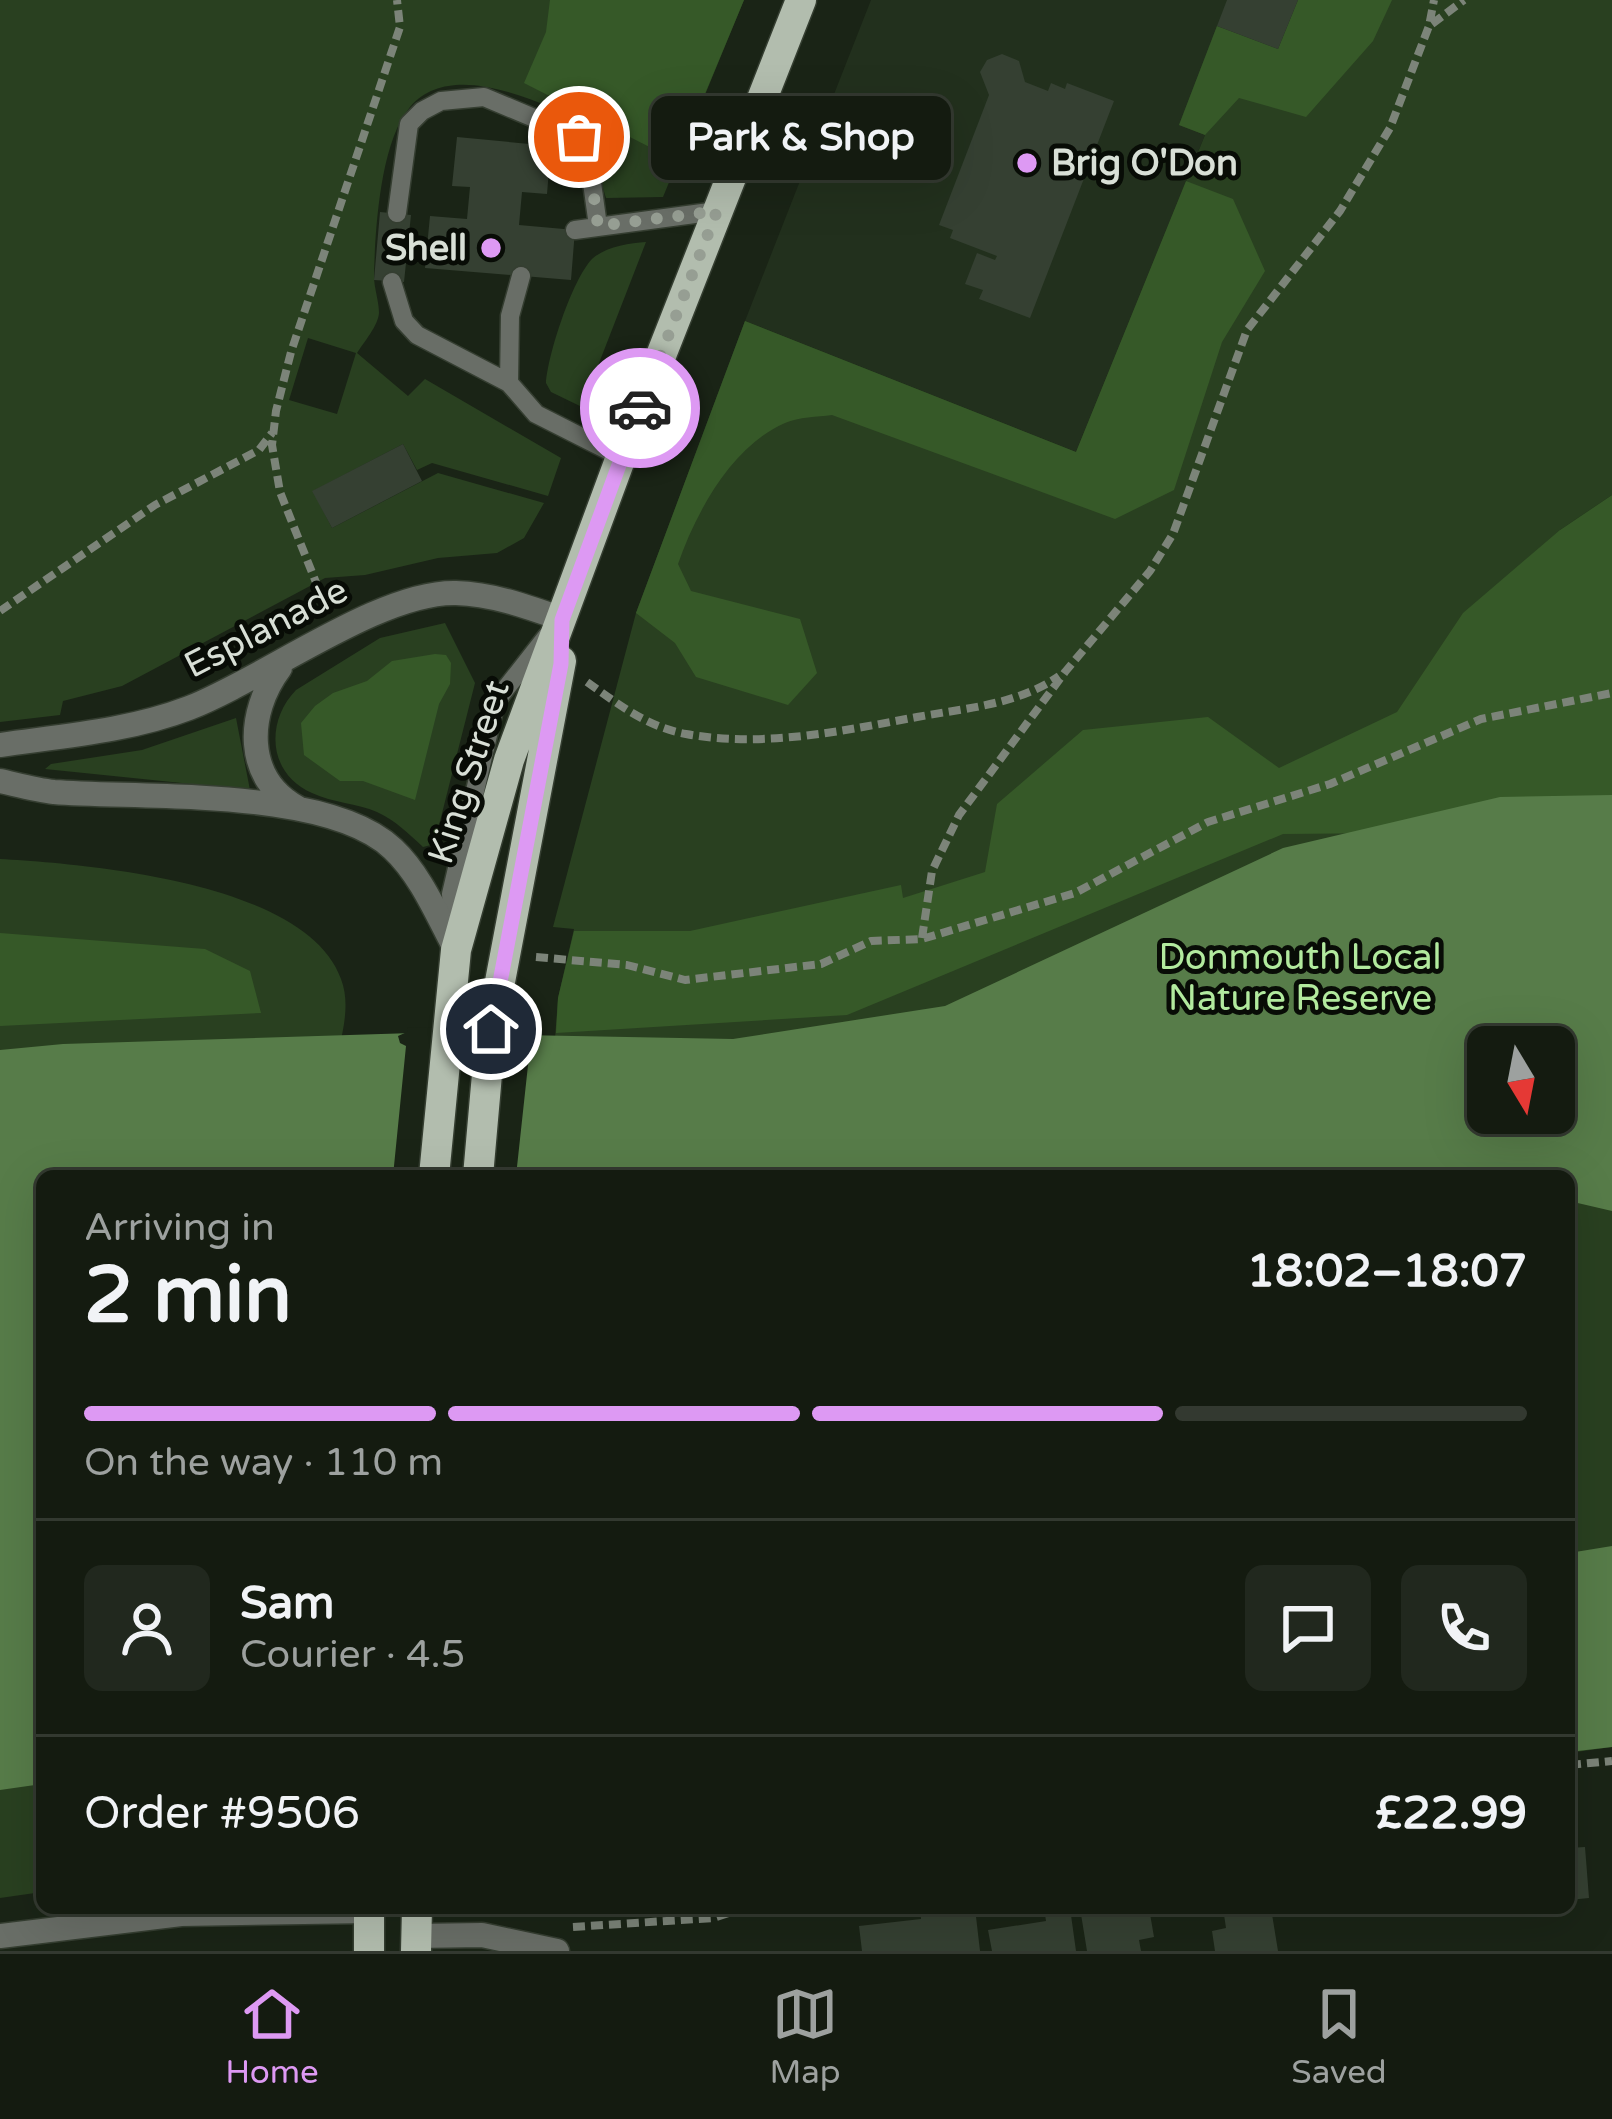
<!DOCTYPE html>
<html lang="en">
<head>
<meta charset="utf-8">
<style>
	:root { --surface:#141b10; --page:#21281e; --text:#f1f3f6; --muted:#9da19f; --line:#333930; --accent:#dd99f3 }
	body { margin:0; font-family:"Varela Round",sans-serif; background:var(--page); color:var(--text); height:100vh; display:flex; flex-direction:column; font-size:45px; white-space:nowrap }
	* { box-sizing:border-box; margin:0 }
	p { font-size:39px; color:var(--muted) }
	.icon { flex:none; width:66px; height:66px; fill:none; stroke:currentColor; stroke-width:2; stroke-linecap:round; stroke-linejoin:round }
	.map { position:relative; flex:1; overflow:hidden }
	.side { position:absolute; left:36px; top:1170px; width:1539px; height:744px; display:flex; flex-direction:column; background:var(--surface); border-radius:18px; box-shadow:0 12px 48px #0002,0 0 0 3px var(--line) }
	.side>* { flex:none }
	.needle { width:78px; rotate:170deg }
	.controls { position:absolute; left:1467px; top:1026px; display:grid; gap:24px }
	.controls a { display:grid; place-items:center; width:108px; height:108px; border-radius:18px; background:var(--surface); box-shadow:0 12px 48px #0002,0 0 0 3px var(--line); font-size:60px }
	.pin { position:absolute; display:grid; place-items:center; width:102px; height:102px; color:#fff; margin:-51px; border:6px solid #fff; border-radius:50%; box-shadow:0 3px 12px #0007 }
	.courier { position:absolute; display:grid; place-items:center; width:120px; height:120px; margin:-60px; border:9px solid #dd99f3; border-radius:50%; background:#fff; color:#222; box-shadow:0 3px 15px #0007 }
	.bubble { position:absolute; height:84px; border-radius:18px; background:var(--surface); box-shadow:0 12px 48px #0002,0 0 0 3px var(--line); font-size:39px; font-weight:700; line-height:84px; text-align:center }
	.overview em { font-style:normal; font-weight:700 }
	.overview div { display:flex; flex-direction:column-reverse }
	.overview { display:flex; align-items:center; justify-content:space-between; height:204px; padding:0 48px }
	h1 { font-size:78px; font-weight:700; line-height:90px }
	.bar { display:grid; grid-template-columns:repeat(4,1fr); gap:18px 12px; align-content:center; height:144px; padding:0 48px }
	.bar i { height:15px; border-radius:9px; background:var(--line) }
	.bar .current { background:var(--accent) }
	.bar p { grid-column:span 4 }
	.line { display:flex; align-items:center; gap:30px; padding:0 48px; border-top:3px solid var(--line) }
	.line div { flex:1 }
	.round { display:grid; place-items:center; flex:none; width:126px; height:126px; border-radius:18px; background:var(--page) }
	.tab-bar { display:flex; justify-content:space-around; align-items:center; height:168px; border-top:3px solid var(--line); background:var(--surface); font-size:33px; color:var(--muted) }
	.tab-bar a { display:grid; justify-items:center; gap:6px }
	.tab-bar .current { color:var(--accent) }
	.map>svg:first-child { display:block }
</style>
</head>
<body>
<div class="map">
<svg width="1612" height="1951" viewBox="0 0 1612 1951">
	<rect width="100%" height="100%" fill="#1a2416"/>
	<path fill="#22301d" d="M871,0h427l-20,49 -60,-23 -38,99 25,10 -129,317 -331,-131z"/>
	<path fill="#294020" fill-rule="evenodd" d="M0,0h744l-81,197 -57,1c-9,-26 -2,-56 -25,-78 -8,-7 -23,-10 -33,-14 -41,-16 -104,-39 -138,1 -30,35 -35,124 -36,169 0,12 5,25 5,37 -1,13 -15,29 -22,40l51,43 17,-17 136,79 -13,38 -116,-33 -15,7 -14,-26 -90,47 19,37 106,-55 106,30 -20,35 -27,15 -59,5 -73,17 -40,3 -203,108 -59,15 -3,14 -60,7zM308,338l48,15 -19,61 -48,-14z
		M1298,0h314v495l-52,35 52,100v1117l-43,6v-577h-1527v716l-42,6v-1039c87,5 307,23 341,120 12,31 -3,68 -9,99l219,16 7,-96 16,-69 -21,-2 83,-314 109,-292 331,131 129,-317 -26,-10 38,-99 61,23zM1488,1047h66v66h-66z
		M646,242l-64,165 -31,-15 -5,-9c2,-29 26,-103 46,-124 13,-12 37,-16 54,-17z
		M445,623l30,60 -39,154 -5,8 -8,2c-15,-14 -27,-26 -46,-35 -20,-9 -44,-9 -65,-19 -44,-19 -47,-71 -16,-103l84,-52z
		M236,718l14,72 -205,-21 6,-5 91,-14z"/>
	<path fill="#365928" d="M550,0h194l-67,161 -153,-78 22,-51z
		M1298,0h94l-19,41 -67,76 -67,-19 -34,37 -26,-10 38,-99 61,23z
		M1186,181l47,18 32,72 -43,71 -48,148 -59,29 -283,-104c-15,2 -33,2 -47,8 -53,23 -89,89 -107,141l13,27 109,28 17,54 -29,32 -92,-28 -21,-34 -39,-30 109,-292 331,131z
		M1612,495v336l-329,3 -436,181 -291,18 2,-35 16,-67h116l211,-46 2,13 82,-26 12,-68 86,-74 125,-13 71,51 118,-56 66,-99 97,-83z
		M435,654l11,1 5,8 -1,21 -11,20 -24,96 -52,-19h-23l-36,-26 -3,-32 14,-17 18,-13 34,-12 25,-20z
		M0,933l205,16 45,22 11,42 -261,13z"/>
	<path fill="#577c49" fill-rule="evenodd" d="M1612,795v416l-43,-10v-25h-1527v608l-42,6v-740l63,-6 350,-11 320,6 212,-33 338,-158 217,-51zM1488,1047h66v66h-66z
		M1612,1546v201l-43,5v-199z"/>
	<path fill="#1a2416" d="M408,1027l124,2 -2,12 9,6 -10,9 -13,120h-123l13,-130 -6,-3 -2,-7 9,-4z"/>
	<path fill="#354032" d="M1227,0h71l-20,49 -61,-23z
		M1002,54l17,7 6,21 23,9 3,-8 14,6 2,-6 47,18 -84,217 -51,-19 4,-9 -18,-6 12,-31 18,7 2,-4 -47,-18 3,-8 -14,-5 50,-130 -9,-23 7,-12z
		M457,137l94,9 -4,48 -25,-2 -3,33 56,5 -4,50 -146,-12 5,-52 37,3 3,-32 -18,-1z
		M380,212l31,3 -7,67 -30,-2z
		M403,444l19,37 -90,47 -20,-37z
		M1585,1847l4,51 -20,2v-52z
		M920,1908h55l5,43h-118l-3,-25 62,-7z
		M1044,1908h26l6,43h-84l-4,-21 58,-9z
		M1080,1908h69l5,29 -15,3 2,11h-54z
		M1223,1908h48l7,43h-63l-3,-20 14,-3z"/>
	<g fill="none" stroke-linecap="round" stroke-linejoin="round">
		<g stroke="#353e31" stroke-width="21">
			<path id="service" d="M397,213l12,-89 13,-13 19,-10 43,-4 95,40 9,17 10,72
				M575,230l142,-19
				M521,276l-11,40 -1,67 27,31 85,43
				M392,282l12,39 13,14 92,48
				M454,933l-3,-39 45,-193 51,-65"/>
		</g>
		<g stroke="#353e31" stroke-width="27">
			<path id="minor" d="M0,1936l181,-22 188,-3
				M416,1936l66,-1 75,16"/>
		</g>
		<g stroke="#353e31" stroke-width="27">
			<path id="tertiary" d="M280,668c-34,45 -36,111 18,140
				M0,745c63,-9 129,-14 189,-37 75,-29 191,-117 267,-115 37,1 72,14 106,26
				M0,781c18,4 36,9 54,11 88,7 274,-5 339,57 28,26 45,68 63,101"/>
		</g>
		<g stroke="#353e31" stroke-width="33">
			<path id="primary" d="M434,1176l22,-226 53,-190 112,-303 180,-457
				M478,1176l13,-147 70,-368
				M369,1908v43
				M416,1951l1,-43"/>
		</g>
		<path stroke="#7c8479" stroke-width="8" stroke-dasharray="12 6" stroke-linecap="butt" d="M1432,24l32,-24
			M325,605l-45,-113 -8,-47 4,-34 15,-59 109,-325 -3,-27
			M0,611l155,-106 104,-55 13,-17
			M587,682c31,22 60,45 99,52 77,14 156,-3 231,-17 49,-9 100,-12 142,-41
			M922,938l10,-67 27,-56 106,-143 85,-101 23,-37 74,-204 93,-119 50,-83 39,-102 5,-26
			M536,957l91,8 58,15 136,-16 50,-23 51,-2 153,-46 133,-71 122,-38 151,-65 131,-26
			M1569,1765l43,-4
			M573,1927l140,-9 31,-10"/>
		<use href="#service" stroke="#696e67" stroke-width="18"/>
		<use href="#minor" stroke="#696e67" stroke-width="24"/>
		<use href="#tertiary" stroke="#696e67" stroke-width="24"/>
		<use href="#primary" stroke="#b2bdae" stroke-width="30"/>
	</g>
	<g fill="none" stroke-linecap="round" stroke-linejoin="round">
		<path stroke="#969e93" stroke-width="12" stroke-dasharray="0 21.6" d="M579,137l9,17 10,72 119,-15 -77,197"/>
		<path stroke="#dd99f3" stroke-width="15" d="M491,1029l70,-365 1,-44 78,-212"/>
	</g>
	<g fill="#dd99f3" stroke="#080c06" stroke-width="4.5">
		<circle cx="1027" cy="163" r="12"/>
		<circle cx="491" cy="248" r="12"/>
	</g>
	<g text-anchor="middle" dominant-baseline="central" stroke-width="10" stroke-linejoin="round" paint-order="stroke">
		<g font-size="36" font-weight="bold" fill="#d8dfd6" stroke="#080c06" text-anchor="start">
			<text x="1051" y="163">Brig O'Don</text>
			<text x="467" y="248" text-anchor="end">Shell</text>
		</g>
		<g font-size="36" fill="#d8dfd6" stroke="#080c06">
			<text transform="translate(266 628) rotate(-27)">Esplanade</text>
			<text transform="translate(469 772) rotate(-72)">King Street</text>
		</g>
		<g font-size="36" fill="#b2ea9e" stroke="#080c06">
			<text x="1300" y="957">Donmouth Local<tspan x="1300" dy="41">Nature Reserve</tspan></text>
		</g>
	</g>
</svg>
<div class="controls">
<a><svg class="needle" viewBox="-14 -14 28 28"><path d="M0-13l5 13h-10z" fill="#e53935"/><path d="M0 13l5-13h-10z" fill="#9da19f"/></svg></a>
</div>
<div class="pin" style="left:579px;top:137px;background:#ea580c"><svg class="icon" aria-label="bag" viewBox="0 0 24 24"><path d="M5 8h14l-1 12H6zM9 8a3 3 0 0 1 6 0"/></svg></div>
<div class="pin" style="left:491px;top:1029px;background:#1f2937"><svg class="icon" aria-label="home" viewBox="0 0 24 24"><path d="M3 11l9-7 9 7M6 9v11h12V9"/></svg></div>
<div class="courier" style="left:640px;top:408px"><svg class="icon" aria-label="car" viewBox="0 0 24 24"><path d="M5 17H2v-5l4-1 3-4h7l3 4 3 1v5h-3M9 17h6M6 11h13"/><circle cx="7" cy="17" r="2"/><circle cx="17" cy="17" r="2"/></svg></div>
<div class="bubble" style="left:651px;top:96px;width:300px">Park &amp; Shop</div>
<section class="side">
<div class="overview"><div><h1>2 min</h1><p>Arriving in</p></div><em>18:02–18:07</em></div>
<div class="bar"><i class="current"></i><i class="current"></i><i class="current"></i><i></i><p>On the way · 110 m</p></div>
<div class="line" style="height:216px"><a class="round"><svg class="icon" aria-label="person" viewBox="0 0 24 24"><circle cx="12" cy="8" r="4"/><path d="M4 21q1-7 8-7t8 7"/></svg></a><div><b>Sam</b><p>Courier · 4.5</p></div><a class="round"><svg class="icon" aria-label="chat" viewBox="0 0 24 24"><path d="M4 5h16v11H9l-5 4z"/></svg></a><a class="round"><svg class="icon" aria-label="phone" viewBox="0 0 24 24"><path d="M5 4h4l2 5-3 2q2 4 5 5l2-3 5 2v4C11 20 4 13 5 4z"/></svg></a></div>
<div class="line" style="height:156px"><div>Order #9506</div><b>£22.99</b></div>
</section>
</div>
<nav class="tab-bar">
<a class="current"><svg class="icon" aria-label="home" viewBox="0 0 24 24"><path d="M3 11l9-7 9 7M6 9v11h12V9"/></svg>Home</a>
<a><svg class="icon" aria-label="map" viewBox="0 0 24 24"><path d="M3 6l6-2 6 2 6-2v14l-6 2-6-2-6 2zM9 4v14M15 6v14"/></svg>Map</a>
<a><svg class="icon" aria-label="saved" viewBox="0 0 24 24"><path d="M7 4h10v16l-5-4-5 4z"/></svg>Saved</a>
</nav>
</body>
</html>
